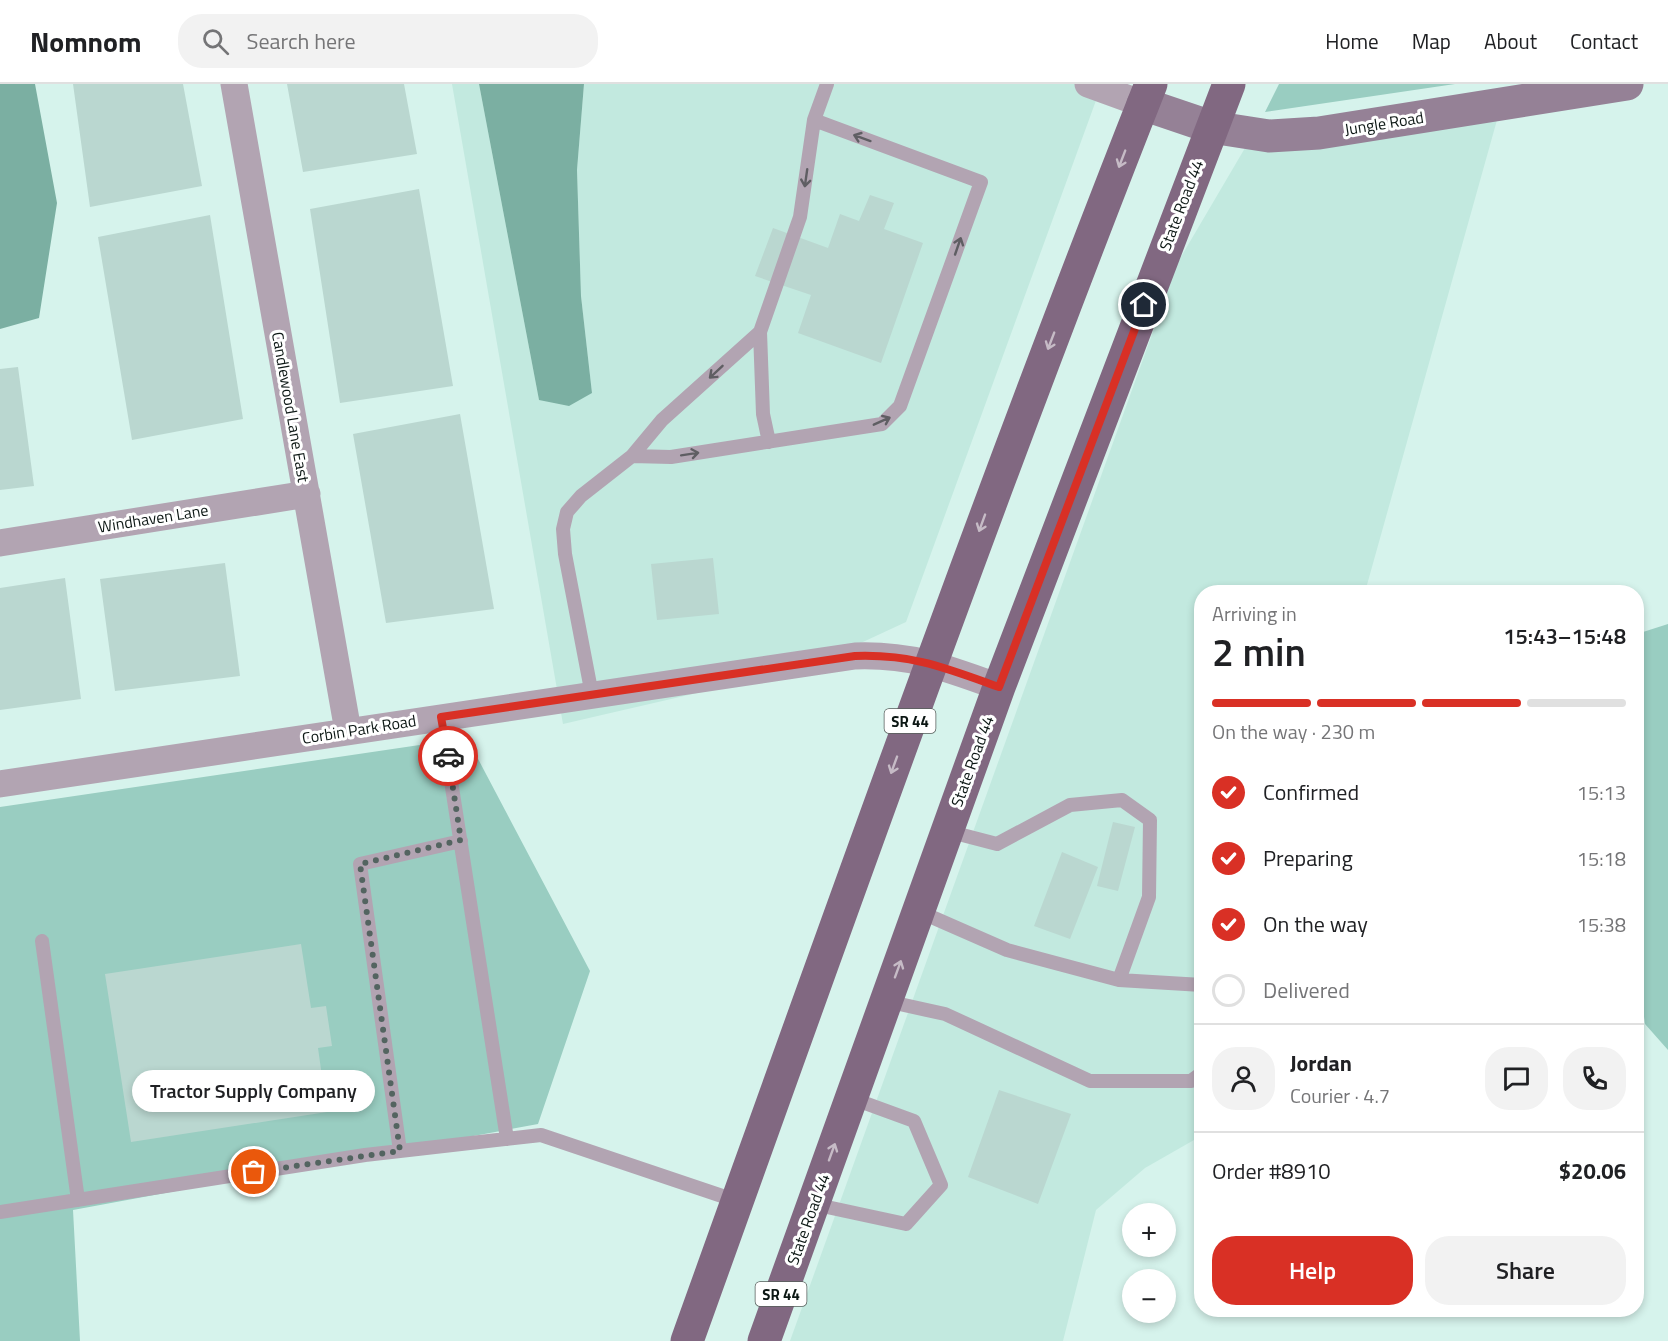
<!DOCTYPE html>
<html lang="en">
<head>
<meta charset="utf-8">
<style>
	:root { --surface:#fff; --page:#f2f2f2; --text:#202124; --muted:#757577; --line:#e0e0e0; --accent:#d93025 }
	body { margin:0; font-family:"Titillium Web",sans-serif; background:var(--page); color:var(--text); height:100vh; display:flex; flex-direction:column; font-size:22px; white-space:nowrap }
	* { box-sizing:border-box; margin:0 }
	p { font-size:20px; color:var(--muted) }
	.icon { flex:none; width:33px; height:33px; fill:none; stroke:currentColor; stroke-width:2; stroke-linecap:round; stroke-linejoin:round }
	.map { position:relative; flex:1; overflow:hidden }
	.drawer { position:absolute; left:1194px; top:501px; width:450px; height:732px; display:flex; flex-direction:column; background:var(--surface); border-radius:24px; box-shadow:0 3px 9px #0003 }
	.drawer>* { flex:none }
	.fabs { position:absolute; left:1122px; top:1119px; display:grid; gap:12px }
	.fabs a { display:grid; place-items:center; width:54px; height:54px; border-radius:50%; background:var(--surface); box-shadow:0 3px 9px #0003; font-size:30px }
	.pin { position:absolute; display:grid; place-items:center; width:51px; height:51px; color:#fff; margin:-26px; border:3px solid #fff; border-radius:50%; box-shadow:0 2px 6px #0007 }
	.courier { position:absolute; display:grid; place-items:center; width:60px; height:60px; margin:-30px; border:4px solid #d93025; border-radius:50%; background:#fff; color:#222; box-shadow:0 2px 8px #0007 }
	.bubble { position:absolute; height:42px; border-radius:21px; background:var(--surface); box-shadow:0 3px 9px #0003; font-size:20px; font-weight:600; line-height:42px; text-align:center }
	.summary em { font-style:normal; font-weight:600 }
	.summary div { display:flex; flex-direction:column-reverse }
	.summary { display:flex; align-items:center; justify-content:space-between; height:102px; padding:0 18px }
	h1 { font-size:39px; font-weight:600; line-height:45px }
	.bar { display:grid; grid-template-columns:repeat(4,1fr); gap:9px 6px; align-content:center; height:72px; padding:0 18px }
	.bar i { height:8px; border-radius:4px; background:var(--line) }
	.bar .current { background:var(--accent) }
	.bar p { grid-column:span 4 }
	.line { display:flex; align-items:center; gap:15px; padding:0 18px; border-top:2px solid var(--line) }
	.line div { flex:1 }
	.round { display:grid; place-items:center; flex:none; width:63px; height:63px; border-radius:24px; background:var(--page) }
	ol { padding:0 18px; list-style:none }
	li { display:flex; align-items:center; gap:18px; height:66px }
	li p { margin-inline-start:auto }
	li .icon { padding:6px; border-radius:50%; background:var(--accent); color:#fff; stroke-width:4 }
	li:last-child { color:var(--muted) }
	li i { width:33px; height:33px; border:3px solid var(--line); border-radius:50% }
	.button { display:flex; gap:12px; margin-top:auto; padding:12px 18px }
	.button a { flex:1; height:69px; border-radius:24px; background:var(--accent); color:#fff; font-size:24px; font-weight:600; line-height:69px; text-align:center }
	.button a+a { background:var(--page); color:var(--text) }
	header { display:flex; align-items:center; gap:36px; box-sizing:border-box; height:84px; padding:0 30px; background:var(--surface); border-bottom:2px solid var(--line) }
	header strong { font-size:28px }
	nav { display:flex; gap:33px; margin-inline-start:auto; font-size:21px }
	.search { width:420px; height:54px; background:var(--page); display:flex; align-items:center; gap:15px; box-sizing:border-box; padding:0 21px; border-radius:24px; color:var(--muted); font-size:22px }
	.map>svg:first-child { display:block }
</style>
</head>
<body>
<header>
<strong>Nomnom</strong>
<div class="search"><svg class="icon" aria-label="search" viewBox="0 0 24 24"><circle cx="10" cy="10" r="6"/><path d="M15 15l6 6"/></svg>Search here</div>
<nav><a>Home</a><a>Map</a><a>About</a><a>Contact</a></nav>
</header>
<div class="map">
<svg width="1668" height="1257" viewBox="0 0 1668 1257">
	<rect width="100%" height="100%" fill="#d6f3ec"/>
	<path fill="#c2e9df" d="M452,0h27l60,316 53,-7 -11,-97 -4,-126 7,-86h518l-196,538 -97,45 -246,57z
		M1497,36l-132,472h-163l-1,544 -56,32 -49,42 -33,131h-273l388,-1079 67,-114z"/>
	<path fill="#99cdc1" d="M1279,0h176l-190,28z
		M1668,540v426l-23,-26 -8,-58 2,-203 -3,-11 1,-108 6,-12z
		M467,654l123,233 -52,153 -465,86 7,131h-80v-534z"/>
	<path fill="#7bafa2" d="M0,0h35l22,119 -18,115 -39,11z
		M479,0h105l-7,86 4,126 11,97 -23,13 -30,-6z"/>
	<path fill="#bad7d0" d="M73,0h110l19,102 -112,21z
		M287,0h117l13,70 -114,18z
		M419,105l34,197 -113,17 -30,-194z
		M870,111l24,8 -10,26 39,14 -42,120 -83,-30 13,-38 -56,-19 18,-48 55,20 12,-34 19,7z
		M210,131l33,204 -111,21 -34,-203z
		M18,283l16,119 -34,4v-121z
		M460,330l34,195 -108,14 -33,-189z
		M713,474l6,56 -62,6 -6,-56z
		M225,479l15,113 -125,15 -15,-112z
		M65,494l16,121 -81,11v-122z
		M1113,738l22,5 -17,64 -21,-5z
		M1062,768l36,15 -28,72 -36,-13z
		M301,860l10,64 15,-2 6,40 -14,2 9,64 -196,30 -26,-168z
		M999,1006l72,24 -33,90 -70,-27z"/>
	<g fill="none" stroke-linecap="round" stroke-linejoin="round">
		<path stroke="#b2a4b2" stroke-width="14" d="M769,358l-6,-28 -3,-82 40,-115 14,-97 13,-36
			M632,372l39,1 211,-33 18,-18 81,-224 -167,-62
			M592,611l-27,-141 -2,-25 4,-17 14,-16 51,-40 30,-36 98,-88
			M441,633l66,422
			M947,747l50,13 73,-39 52,-5 28,20 -1,77 -30,83
			M918,827l89,39 112,30 83,5
			M42,857l36,259
			M886,917l59,13 145,67h101l11,-8
			M400,1067l-40,-287 101,-23
			M813,1120l93,20 35,-39 -27,-64 -63,-23
			M0,1128l365,-57 176,-20 196,66"/>
		<path stroke="#b2a4b2" stroke-width="27" d="M234,0l114,647
			M1088,0l55,20
			M0,459l307,-49
			M0,700l855,-128c56,-2 92,12 144,31"/>
		<path stroke="#958196" stroke-width="33" d="M1143,20l68,23 58,9 50,-3 308,-49"/>
		<path stroke="#816881" stroke-width="33" d="M687,1257c151,-420 300,-842 464,-1257
			M764,1257l235,-654 230,-603"/>
	</g>
	<defs><path id="oneway-shaft" d="M-6 0H5M1.5-3L5.5 0L1.5 3" fill="none" stroke-width="1.6" stroke-linecap="round" stroke-linejoin="round" transform="scale(1.5)"/></defs>
	<g stroke="#5f5e63">
		<use href="#oneway-shaft" transform="translate(862 54) rotate(-160)"/>
		<use href="#oneway-shaft" transform="translate(806 94) rotate(98)"/>
		<use href="#oneway-shaft" transform="translate(958 162) rotate(-71)"/>
		<use href="#oneway-shaft" transform="translate(716 288) rotate(137)"/>
		<use href="#oneway-shaft" transform="translate(882 337) rotate(-24)"/>
		<use href="#oneway-shaft" transform="translate(690 370) rotate(-9)"/>
	</g>
	<g stroke="#c6bbc6">
		<use href="#oneway-shaft" transform="translate(1122 75) rotate(111)"/>
		<use href="#oneway-shaft" transform="translate(1051 257) rotate(111)"/>
		<use href="#oneway-shaft" transform="translate(982 439) rotate(110)"/>
		<use href="#oneway-shaft" transform="translate(894 681) rotate(110)"/>
		<use href="#oneway-shaft" transform="translate(898 885) rotate(-70)"/>
		<use href="#oneway-shaft" transform="translate(832 1068) rotate(-70)"/>
	</g>
	<g fill="none" stroke-linecap="round" stroke-linejoin="round">
		<path stroke="#536460" stroke-width="6" stroke-dasharray="0 10.8" d="M254,1088l146,-21 -40,-287 101,-24 -13,-84"/>
		<path stroke="#d93025" stroke-width="8" d="M448,672l-7,-39 414,-61c58,-2 91,12 144,31l145,-382"/>
	</g>
	<g text-anchor="middle" dominant-baseline="central" stroke-width="6" stroke-linejoin="round" paint-order="stroke">
		<g fill="#fff" stroke="#555d5a" stroke-width="1.5">
			<rect x="884.5" y="625" width="51" height="24" rx="4.5"/>
			<rect x="755.5" y="1198" width="51" height="24" rx="4.5"/>
		</g>
		<g font-size="15" font-weight="bold" fill="#0c1714">
			<text x="910" y="637">SR 44</text>
			<text x="781" y="1210">SR 44</text>
		</g>
		<g font-size="16" fill="#0c1714" stroke="#fff">
			<text transform="translate(1384 39) rotate(-9)">Jungle Road</text>
			<text transform="translate(1181 121) rotate(-69)">State Road 44</text>
			<text transform="translate(291 323) rotate(80)">Candlewood Lane East</text>
			<text transform="translate(153 434) rotate(-9)">Windhaven Lane</text>
			<text transform="translate(359 645) rotate(-9)">Corbin Park Road</text>
			<text transform="translate(972 677) rotate(-70)">State Road 44</text>
			<text transform="translate(808 1135) rotate(-70)">State Road 44</text>
		</g>
	</g>
</svg>
<div class="fabs">
<a>+</a>
<a>−</a>
</div>
<div class="pin" style="left:254px;top:1088px;background:#ea580c"><svg class="icon" aria-label="bag" viewBox="0 0 24 24"><path d="M5 8h14l-1 12H6zM9 8a3 3 0 0 1 6 0"/></svg></div>
<div class="pin" style="left:1144px;top:221px;background:#1f2937"><svg class="icon" aria-label="home" viewBox="0 0 24 24"><path d="M3 11l9-7 9 7M6 9v11h12V9"/></svg></div>
<div class="courier" style="left:448px;top:672px"><svg class="icon" aria-label="car" viewBox="0 0 24 24"><path d="M5 17H2v-5l4-1 3-4h7l3 4 3 1v5h-3M9 17h6M6 11h13"/><circle cx="7" cy="17" r="2"/><circle cx="17" cy="17" r="2"/></svg></div>
<div class="bubble" style="left:132px;top:986px;width:243px">Tractor Supply Company</div>
<section class="drawer">
<div class="summary"><div><h1>2 min</h1><p>Arriving in</p></div><em>15:43–15:48</em></div>
<div class="bar"><i class="current"></i><i class="current"></i><i class="current"></i><i></i><p>On the way · 230 m</p></div>
<ol>
<li><svg class="icon" aria-label="check" viewBox="0 0 24 24"><path d="M5 12l5 5 9-10"/></svg>Confirmed<p>15:13</p></li>
<li><svg class="icon" aria-label="check" viewBox="0 0 24 24"><path d="M5 12l5 5 9-10"/></svg>Preparing<p>15:18</p></li>
<li><svg class="icon" aria-label="check" viewBox="0 0 24 24"><path d="M5 12l5 5 9-10"/></svg>On the way<p>15:38</p></li>
<li><i></i>Delivered</li>
</ol>
<div class="line" style="height:108px"><a class="round"><svg class="icon" aria-label="person" viewBox="0 0 24 24"><circle cx="12" cy="8" r="4"/><path d="M4 21q1-7 8-7t8 7"/></svg></a><div><b>Jordan</b><p>Courier · 4.7</p></div><a class="round"><svg class="icon" aria-label="chat" viewBox="0 0 24 24"><path d="M4 5h16v11H9l-5 4z"/></svg></a><a class="round"><svg class="icon" aria-label="phone" viewBox="0 0 24 24"><path d="M5 4h4l2 5-3 2q2 4 5 5l2-3 5 2v4C11 20 4 13 5 4z"/></svg></a></div>
<div class="line" style="height:78px"><div>Order #8910</div><b>$20.06</b></div>
<div class="button"><a>Help</a><a>Share</a></div>
</section>
</div>
</body>
</html>
